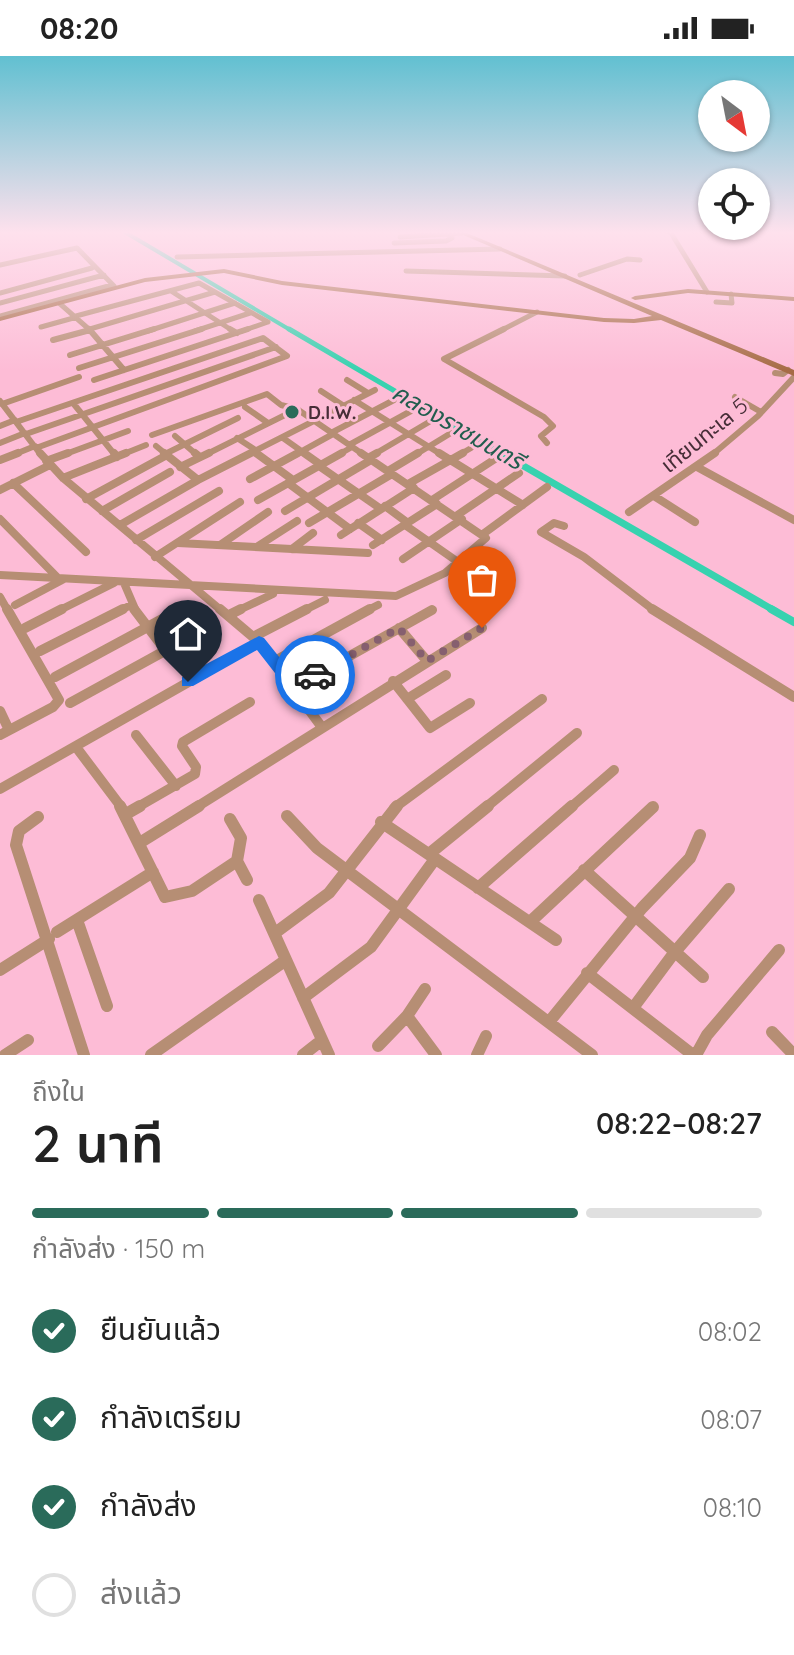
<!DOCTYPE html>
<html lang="th">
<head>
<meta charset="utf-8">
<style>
	:root { --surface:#fff; --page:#f6f6f6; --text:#222; --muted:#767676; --line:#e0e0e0; --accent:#2a6b5a }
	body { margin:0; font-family:Quicksand,"Noto Sans Thai",sans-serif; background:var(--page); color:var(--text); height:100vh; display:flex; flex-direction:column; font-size:30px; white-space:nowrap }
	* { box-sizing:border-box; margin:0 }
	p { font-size:26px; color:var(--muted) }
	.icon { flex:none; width:44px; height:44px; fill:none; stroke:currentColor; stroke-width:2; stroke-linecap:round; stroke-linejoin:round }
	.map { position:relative; height:999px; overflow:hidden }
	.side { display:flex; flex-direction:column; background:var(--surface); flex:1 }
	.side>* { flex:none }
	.needle { width:52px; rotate:148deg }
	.controls { position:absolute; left:698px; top:24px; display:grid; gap:16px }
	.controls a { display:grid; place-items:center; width:72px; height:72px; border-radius:50%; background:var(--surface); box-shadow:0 2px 6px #0004; font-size:40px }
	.pin { position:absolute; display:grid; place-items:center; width:68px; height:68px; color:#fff; margin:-82px -34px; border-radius:50% 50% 50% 0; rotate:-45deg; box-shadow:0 0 8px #0007 }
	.pin .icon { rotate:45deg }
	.courier { position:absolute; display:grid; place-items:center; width:80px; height:80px; margin:-40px; border:6px solid #1a73e8; border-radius:50%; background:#fff; color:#222; box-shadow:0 2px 10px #0007 }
	.head em { font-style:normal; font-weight:600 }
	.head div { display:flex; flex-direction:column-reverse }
	.head { display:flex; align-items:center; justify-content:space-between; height:136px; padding:0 32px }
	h1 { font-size:52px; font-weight:600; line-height:60px }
	.bar { display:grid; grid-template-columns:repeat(4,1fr); gap:12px 8px; align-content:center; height:96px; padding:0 32px }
	.bar i { height:10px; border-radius:6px; background:var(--line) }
	.bar .on { background:var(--accent) }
	.bar p { grid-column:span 4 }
	ol { padding:0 32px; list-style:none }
	li { display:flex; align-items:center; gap:24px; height:88px }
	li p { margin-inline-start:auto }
	li .icon { padding:8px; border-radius:50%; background:var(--accent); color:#fff; stroke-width:4 }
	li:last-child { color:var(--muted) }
	li i { width:44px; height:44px; border:4px solid var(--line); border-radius:50% }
	.status { display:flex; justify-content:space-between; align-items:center; height:56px; padding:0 40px; background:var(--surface); direction:ltr }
	.status svg { height:22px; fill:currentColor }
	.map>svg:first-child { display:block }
</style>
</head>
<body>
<div class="status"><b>08:20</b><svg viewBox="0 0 49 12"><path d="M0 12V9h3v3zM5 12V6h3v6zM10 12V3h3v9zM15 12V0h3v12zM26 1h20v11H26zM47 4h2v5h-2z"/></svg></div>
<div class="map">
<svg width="794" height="999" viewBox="0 0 794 999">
	<rect width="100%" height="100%" fill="#fdbcd6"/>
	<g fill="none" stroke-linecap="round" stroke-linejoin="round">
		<path stroke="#37d2af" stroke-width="4" d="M123,175l169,100"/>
		<path stroke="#37d2af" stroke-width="5" d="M289,273l215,126"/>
		<path stroke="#37d2af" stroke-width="7" d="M501,397l274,158"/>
		<path stroke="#37d2af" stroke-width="8" d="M771,553l23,13"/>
		<path stroke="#b68e74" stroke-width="5" d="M666,175l5,2 36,59
			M693,175h12
			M400,181l62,-4
			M394,187l52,-2 6,-3 -1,-4
			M177,201l323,-8
			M0,209l77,-17 37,38
			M406,215l159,5
			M580,219l47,-16 13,1
			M171,235l62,40
			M0,237l92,-25
			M58,246l33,29
			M716,246l16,1 -1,-9
			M0,247l104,-28
			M0,260l112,-31
			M76,260l123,-33 69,39
			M41,271l36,-10
			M90,273l125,-37
			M148,275l87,-28
			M195,275l55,-18
			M242,275l26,-9
			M500,275l37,-19"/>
		<path stroke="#b68e74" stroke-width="6" d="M89,273l35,41
			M230,273l7,4
			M504,273l-60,30 100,58 9,9 -12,10 6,7
			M53,284l37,-10
			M70,299l84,-26
			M79,312l123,-39
			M775,317l8,1 5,-4
			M94,324l154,-51
			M347,324l21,13
			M321,335l23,15
			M735,341l26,15
			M354,344l88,55
			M0,345l41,54
			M73,347l42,52
			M2,348l77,-27
			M245,351l23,16
			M16,366l247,-84 24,18 -251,92
			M0,370l15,-6
			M331,377l63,-33
			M26,378l250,-87
			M152,379l115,-41 14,11 16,4 67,46
			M175,380l22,19
			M237,382l20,13
			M283,382l24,17
			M0,387l25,-10
			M349,389l62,-34
			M156,390l11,9
			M255,396l4,3
			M165,398l73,-36
			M13,399l22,-9
			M63,399l65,-24
			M121,399l25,-10
			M205,399l92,-46
			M247,399l128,-65
			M295,399l38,-21
			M338,399l14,-8
			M373,399l56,-33
			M415,399l36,-22
			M459,399l12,-7
			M712,399l46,-39 36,-39"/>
		<path stroke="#b68e74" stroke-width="8" d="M40,397l23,25 159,133
			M114,397l3,4
			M164,397l34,27 53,-27
			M195,397l5,4
			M256,397l37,27
			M304,397l17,12
			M439,397l84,52
			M368,402l9,-5
			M0,404l18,-7
			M46,405l22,-8
			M319,410l62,43
			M180,411l29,-14
			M697,411l97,53
			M388,415l30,-18
			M63,422l63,-25
			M250,423l48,-26
			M13,427l73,69
			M288,427l62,46
			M408,428l55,-31
			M0,434l50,-25
			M654,440l41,26
			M86,443l81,-44
			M258,444l84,-47
			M432,444l63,-41
			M385,450l23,17
			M102,455l68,-39
			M285,455l86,-51
			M629,456l86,-59
			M456,460l63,-43
			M0,463l58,59
			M309,467l83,-49
			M358,467l24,17
			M120,469l78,-45
			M405,469l53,37
			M564,470l-10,-3 -13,9 43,25 71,54
			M483,478l64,-47
			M341,479l73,-47
			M136,484l83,-49
			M178,487l190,10
			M220,489l48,-33
			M373,489l64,-41
			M258,490l39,-25
			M292,493l21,-16
			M155,501l85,-55
			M403,503l59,-40
			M0,519l396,21 49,-23 41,-35 -125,-85
			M124,527l12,28
			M0,541l8,14
			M15,549l49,-26
			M58,555l56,-28
			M119,555l12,-6
			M237,555l36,-17
			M303,555l22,-11
			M366,555l12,-6"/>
		<path stroke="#b68e74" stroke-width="10" d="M134,553l32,42
			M220,553l39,33 62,84
			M652,553l142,88
			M229,559l12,-6
			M25,572l37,-19
			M399,572l28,33
			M253,581l54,-28
			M40,595l83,-42
			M275,605l95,-52
			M55,621l124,-67
			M393,625l37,47 40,-25
			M294,631l138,-77
			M407,643l39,-24
			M70,647l131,-72
			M0,655l9,19
			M0,679l53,-28 6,-7 -52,-91
			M136,679l40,51
			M76,691l46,61
			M0,733l259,-147
			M136,752l59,-34 1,-7 -14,-21 1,-4 67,-40
			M195,752l287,-180
			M394,752l148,-109
			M485,752l92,-75
			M570,752l44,-38"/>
		<path stroke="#b68e74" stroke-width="12" d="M120,750l45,91 27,-6 45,-30 4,-23 -11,-19
			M126,758l14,-8
			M287,760l30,32 275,207
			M38,761l-19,14 -3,14 68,210
			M381,766l175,118
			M141,786l58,-36
			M429,798l59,-48
			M237,805l10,19
			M584,814l119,107
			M478,832l94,-82
			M259,844l70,155
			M77,864l30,86
			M530,866l123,-115
			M57,876l96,-60
			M275,877l54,-40 68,-87
			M0,914l49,-31
			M587,917l106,82
			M303,942l68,-51 64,-88
			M633,952l41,-55 55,-64
			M407,960l29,39
			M549,966l93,-114 48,-50 10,-23
			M772,976l22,23
			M378,990l29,-30 18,-27
			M5,999l23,-15
			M151,999l135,-95
			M303,999l19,-15
			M477,999l9,-19
			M696,999l11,-20 72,-85"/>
		<path fill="#a66b45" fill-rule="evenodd" d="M454,175h8l332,139v6l-133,-56 -27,3 -30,-1 -322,-37 -58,-12 -79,9 -145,39v-4l145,-39 79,-9 58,12 322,37 30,1 18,-3z
			M688,233l106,8v4l-106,-8 -53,7 -4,-2 4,-2z"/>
	</g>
	<linearGradient id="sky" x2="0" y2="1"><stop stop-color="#61c0d1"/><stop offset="0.56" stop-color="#fee1ed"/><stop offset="1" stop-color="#fee1ed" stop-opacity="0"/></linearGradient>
	<rect width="794" height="315" fill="url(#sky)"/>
	<path fill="#1a73e8" d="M259,580l5,2 32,40 19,-9 8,6c-5,9 -24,20 -34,16l-32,-41 -64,36h-11v-9z"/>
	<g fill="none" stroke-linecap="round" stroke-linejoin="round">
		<path stroke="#865f6f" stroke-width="8" stroke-dasharray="0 14.4" d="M315,619l84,-47 28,33 55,-33"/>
	</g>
	<circle fill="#2a6b5a" stroke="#fdbcd6" stroke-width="3" cx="292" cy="356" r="8"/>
	<g text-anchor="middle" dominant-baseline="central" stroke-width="6" stroke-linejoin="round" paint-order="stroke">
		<g font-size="18" font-weight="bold" fill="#462d37" stroke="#fdbcd6" text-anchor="start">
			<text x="308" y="356">D.I.W.</text>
		</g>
		<g font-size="22" fill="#462d37" stroke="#fdbcd6">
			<text transform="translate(704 379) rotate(-39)">เทียนทะเล 5</text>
		</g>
		<g font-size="24" font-style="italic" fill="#225d4e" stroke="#fdbcd6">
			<text transform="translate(458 370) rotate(30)">คลองราชมนตรี</text>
		</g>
	</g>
</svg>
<div class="controls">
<a><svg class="needle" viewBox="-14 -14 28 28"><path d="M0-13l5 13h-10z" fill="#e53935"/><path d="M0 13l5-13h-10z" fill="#767676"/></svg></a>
<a><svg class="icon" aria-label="locate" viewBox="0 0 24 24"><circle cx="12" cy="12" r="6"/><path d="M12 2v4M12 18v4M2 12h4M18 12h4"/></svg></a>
</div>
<div class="pin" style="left:482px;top:572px;background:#ea580c"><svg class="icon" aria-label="bag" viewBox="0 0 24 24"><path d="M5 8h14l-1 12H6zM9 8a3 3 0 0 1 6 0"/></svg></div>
<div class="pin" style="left:188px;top:626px;background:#1f2937"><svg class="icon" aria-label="home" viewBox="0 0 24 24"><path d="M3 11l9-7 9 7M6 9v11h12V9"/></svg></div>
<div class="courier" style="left:315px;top:619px"><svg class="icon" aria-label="car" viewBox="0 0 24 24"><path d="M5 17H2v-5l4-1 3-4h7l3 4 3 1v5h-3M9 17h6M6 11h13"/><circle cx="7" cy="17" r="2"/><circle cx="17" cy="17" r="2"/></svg></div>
</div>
<section class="side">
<div class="head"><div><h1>2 นาที</h1><p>ถึงใน</p></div><em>08:22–08:27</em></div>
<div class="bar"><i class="on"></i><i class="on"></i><i class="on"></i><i></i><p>กำลังส่ง · 150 m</p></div>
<ol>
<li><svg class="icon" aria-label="check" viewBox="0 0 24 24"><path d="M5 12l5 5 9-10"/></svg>ยืนยันแล้ว<p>08:02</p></li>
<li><svg class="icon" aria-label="check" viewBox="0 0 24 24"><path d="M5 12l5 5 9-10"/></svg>กำลังเตรียม<p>08:07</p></li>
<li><svg class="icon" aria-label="check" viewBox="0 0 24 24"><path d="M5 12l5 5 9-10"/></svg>กำลังส่ง<p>08:10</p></li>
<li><i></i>ส่งแล้ว</li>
</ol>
</section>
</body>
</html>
